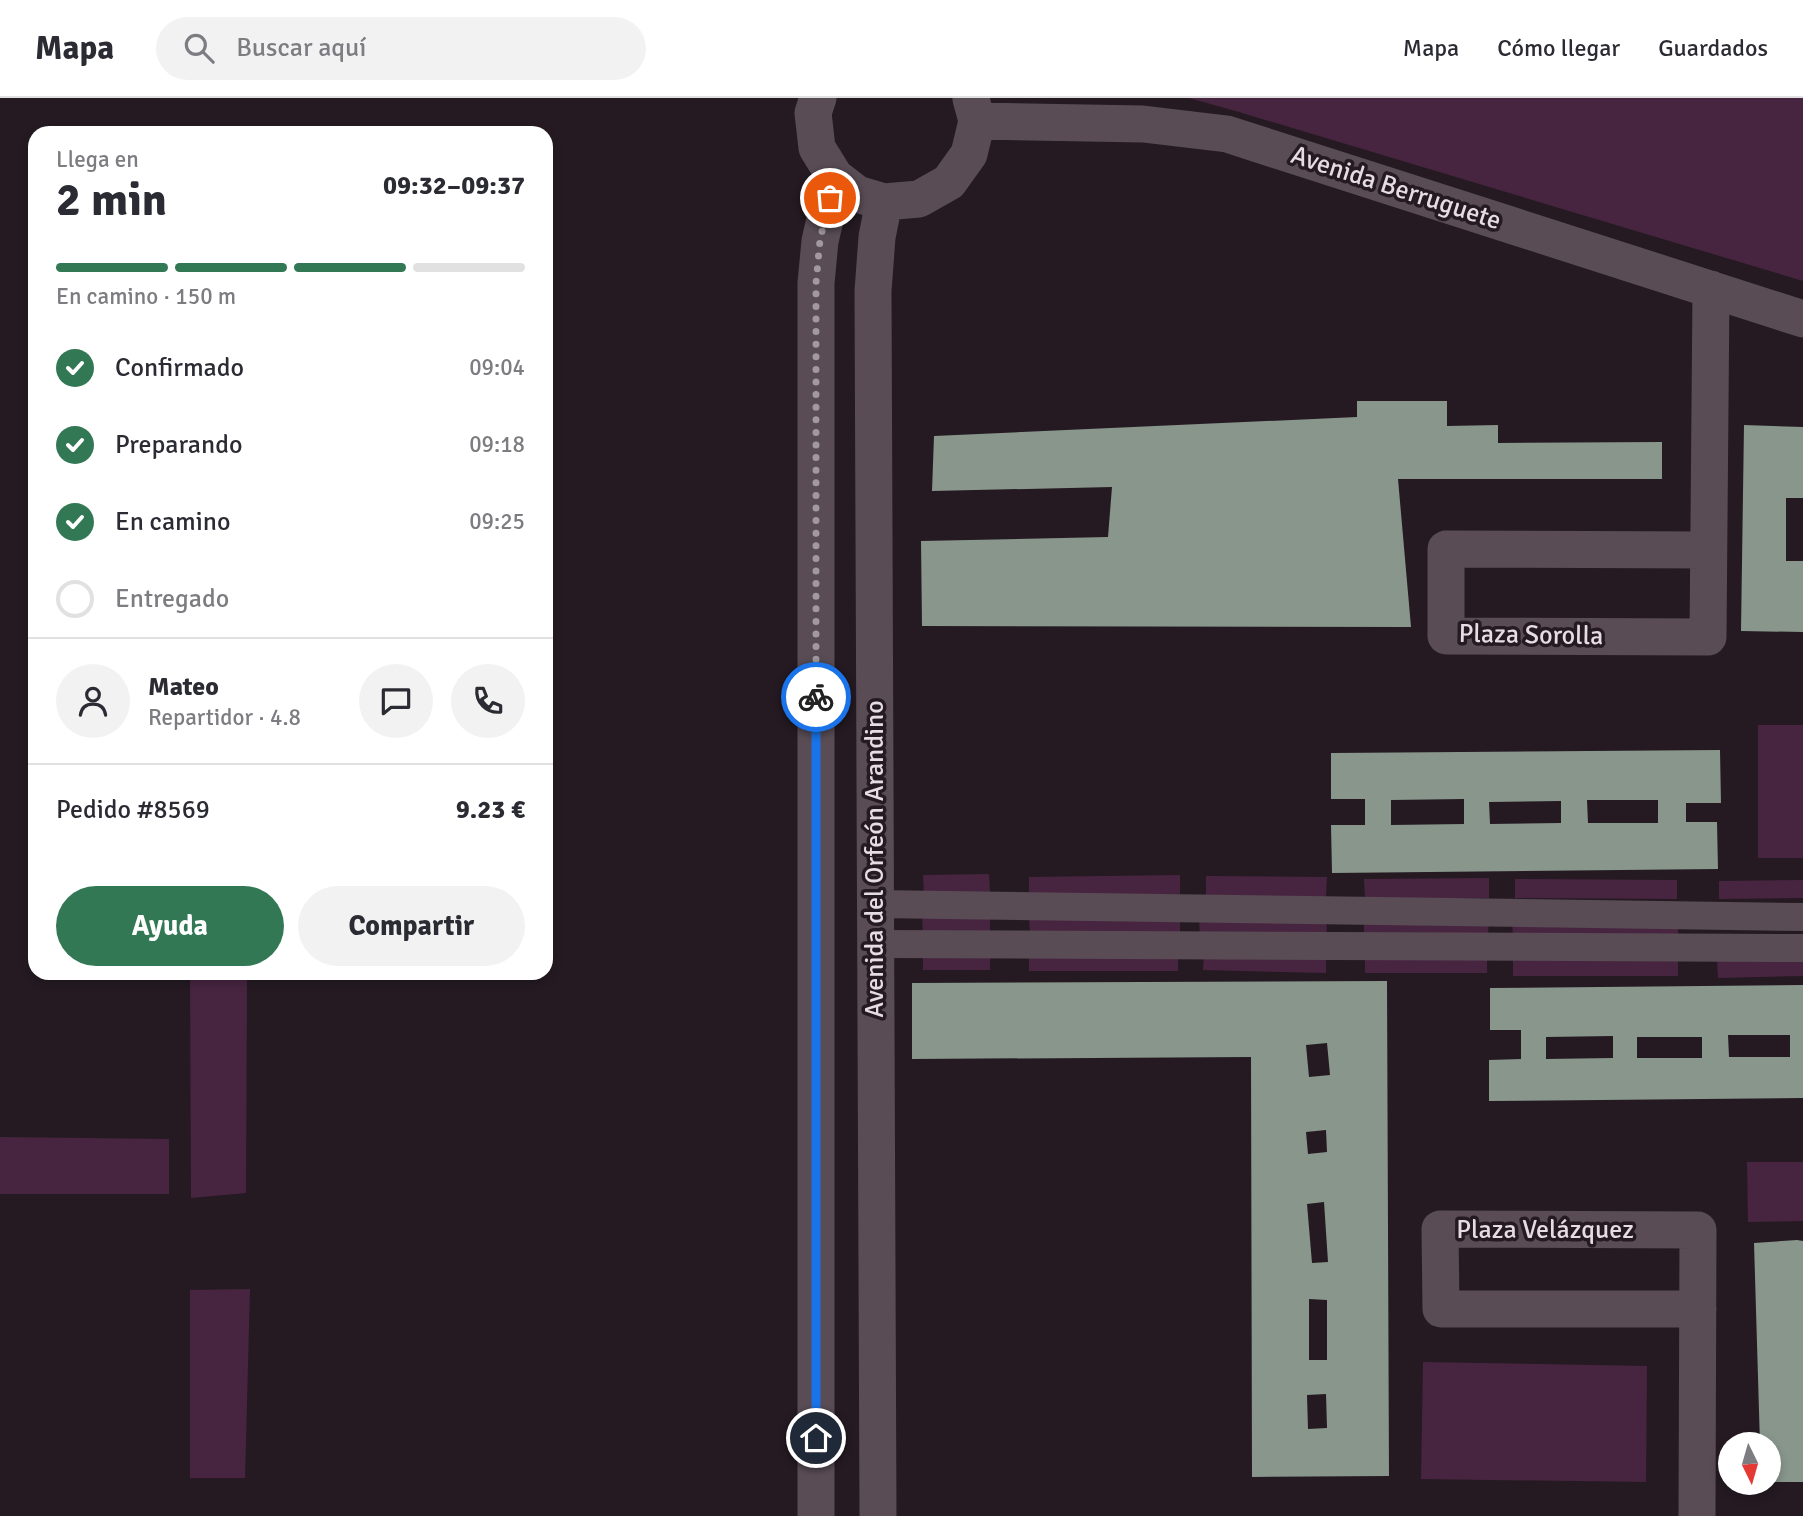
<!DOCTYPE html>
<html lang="es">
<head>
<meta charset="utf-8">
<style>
	:root { --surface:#fff; --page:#f2f2f3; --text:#2b2b33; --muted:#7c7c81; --line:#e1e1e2; --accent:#337855 }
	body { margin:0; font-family:Signika,sans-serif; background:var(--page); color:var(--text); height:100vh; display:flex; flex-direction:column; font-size:26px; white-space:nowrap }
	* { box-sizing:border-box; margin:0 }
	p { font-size:23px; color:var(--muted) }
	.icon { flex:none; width:38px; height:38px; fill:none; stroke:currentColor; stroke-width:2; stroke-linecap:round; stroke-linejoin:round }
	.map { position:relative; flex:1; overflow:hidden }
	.drawer { position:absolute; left:28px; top:28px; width:525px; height:854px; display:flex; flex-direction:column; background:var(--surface); border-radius:21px; box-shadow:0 4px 10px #0003 }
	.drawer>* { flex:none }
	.needle { width:46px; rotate:175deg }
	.controls { position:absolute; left:1718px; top:1334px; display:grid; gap:14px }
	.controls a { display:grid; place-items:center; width:63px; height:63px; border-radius:50%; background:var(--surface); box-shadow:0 4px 10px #0003; font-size:35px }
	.pin { position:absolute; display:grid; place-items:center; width:60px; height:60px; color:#fff; margin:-30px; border:4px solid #fff; border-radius:50%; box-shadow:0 2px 7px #0007 }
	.courier { position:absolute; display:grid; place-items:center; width:70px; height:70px; margin:-35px; border:5px solid #1a73e8; border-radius:50%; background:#fff; color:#222; box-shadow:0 2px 9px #0007 }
	.headline em { font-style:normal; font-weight:700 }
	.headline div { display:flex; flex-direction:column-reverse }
	.headline { display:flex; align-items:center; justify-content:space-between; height:119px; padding:0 28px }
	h1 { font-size:46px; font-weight:700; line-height:52px }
	.bar { display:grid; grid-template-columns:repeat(4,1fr); gap:10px 7px; align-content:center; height:84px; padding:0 28px }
	.bar i { height:9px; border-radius:5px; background:var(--line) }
	.bar .selected { background:var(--accent) }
	.bar p { grid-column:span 4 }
	.line { display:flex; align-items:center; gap:18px; padding:0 28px; border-top:2px solid var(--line) }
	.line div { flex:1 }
	.round { display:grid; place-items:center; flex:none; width:74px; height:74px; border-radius:37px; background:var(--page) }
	ol { padding:0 28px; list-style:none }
	li { display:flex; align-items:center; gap:21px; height:77px }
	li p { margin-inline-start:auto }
	li .icon { padding:7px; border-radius:50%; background:var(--accent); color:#fff; stroke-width:4 }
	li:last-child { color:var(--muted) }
	li i { width:38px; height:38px; border:4px solid var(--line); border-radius:50% }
	.primary-button { display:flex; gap:14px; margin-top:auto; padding:14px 28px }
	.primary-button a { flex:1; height:80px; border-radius:42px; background:var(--accent); color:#fff; font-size:28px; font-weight:700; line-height:80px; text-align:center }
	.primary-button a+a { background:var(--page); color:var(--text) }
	header { display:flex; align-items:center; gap:42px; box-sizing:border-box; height:98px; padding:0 35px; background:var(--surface); border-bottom:2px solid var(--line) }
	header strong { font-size:33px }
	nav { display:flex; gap:38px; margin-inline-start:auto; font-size:24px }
	.search { width:490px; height:63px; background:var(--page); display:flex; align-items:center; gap:18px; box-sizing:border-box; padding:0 24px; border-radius:38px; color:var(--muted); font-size:26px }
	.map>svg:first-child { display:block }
</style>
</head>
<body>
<header>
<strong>Mapa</strong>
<div class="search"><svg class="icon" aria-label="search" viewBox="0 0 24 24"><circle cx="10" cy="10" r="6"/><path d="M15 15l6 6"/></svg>Buscar aquí</div>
<nav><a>Mapa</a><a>Cómo llegar</a><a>Guardados</a></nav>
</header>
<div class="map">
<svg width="1803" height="1418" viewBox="0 0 1803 1418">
	<rect width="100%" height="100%" fill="#251a22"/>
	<path fill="#472540" d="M1189,0h614v183l-564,-169z
		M1758,627h45v133h-45z
		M989,776l1,20 -66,1 -1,-20z
		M1180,777v19l-151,2v-19z
		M1206,778l121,1 -1,20h-120z
		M1489,780v20l-124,1 -1,-20z
		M1515,781l162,1v19l-162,-1z
		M1803,782v18l-84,1v-18z
		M990,815v22l-67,1 -1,-22z
		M1180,816v21l-150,1 -1,-20z
		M1326,817l1,21 -127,2 -1,-21z
		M1489,817l-1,22 -124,1v-21z
		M1678,818v22l-165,1 -1,-22z
		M923,856h67v16h-67z
		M1204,856l122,3v16l-123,-3z
		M1029,857h149v16h-149z
		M1365,859h122v16h-122z
		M1513,860h165v18h-165z
		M1803,861v17l-85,2 -1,-17z
		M190,875h57l-1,220 -55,5z
		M0,1039l169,2v55h-169z
		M1747,1064h56v59l-55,1z
		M250,1191l-5,189h-55v-188z
		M1423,1264l224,4 -1,116 -225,-3z"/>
	<path fill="#88968c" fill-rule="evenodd" d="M1357,303h90v25l51,-1v18l164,-1v37h-264l13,148 -489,-1 -1,-85 187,-4 4,-50 -180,4 2,-55 423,-19z
		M1744,327l59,2v71h-17v63h17v71l-62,-1z
		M1720,652l1,53h-35v19h31l1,47 -386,4 -1,-48h34v-26h-34v-46zM1464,701v25l-73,1v-25zM1587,702h71v23h-70zM1561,703v22l-71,1 -1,-22z
		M1387,883l2,495 -137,1 -1,-420 -339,2v-76zM1327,945l3,32 -21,2 -3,-32zM1326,1032l1,22 -19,2 -2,-22zM1324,1104l4,60 -16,1 -5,-59zM1309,1201l18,1v60h-18zM1326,1296l1,34 -19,1 -1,-34z
		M1803,887v113l-314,3v-41l32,-1v-29h-31v-42zM1728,937h62v22h-61zM1613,938v22l-67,1v-22zM1637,939h65v21h-65z
		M1797,1142l6,1v241h-34v-38h-9l-6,-201z"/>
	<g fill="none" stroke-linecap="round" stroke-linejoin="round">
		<path stroke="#594c55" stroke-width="28" d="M875,806l928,13
			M875,846l928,4"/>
		<path stroke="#594c55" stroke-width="37" d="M818,0l-5,15 4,35 18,29 22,17 27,8 35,-3 30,-17 20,-28 8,-33 -6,-22
			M977,23l166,3 84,10 576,185
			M1708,452l-262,-1v87l262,1 3,-348
			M816,1418v-1233l4,-42 15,-64
			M878,1418l-5,-1225 4,-54 7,-35
			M1697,1418l1,-286 -258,-1 1,80h257"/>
	</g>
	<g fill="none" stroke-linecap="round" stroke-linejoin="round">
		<path stroke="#a2999f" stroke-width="7" stroke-dasharray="0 12.6" d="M816,599v-414l4,-43 10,-42"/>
		<path stroke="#1a73e8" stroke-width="9" d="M816,599v741"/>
	</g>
	<g text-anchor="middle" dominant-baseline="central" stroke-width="7" stroke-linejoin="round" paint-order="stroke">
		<g font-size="26" fill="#e5dde3" stroke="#251a22">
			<text transform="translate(1396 90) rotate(18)">Avenida Berruguete</text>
			<text transform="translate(1531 537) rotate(1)">Plaza Sorolla</text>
			<text transform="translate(875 761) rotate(-90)">Avenida del Orfeón Arandino</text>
			<text x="1545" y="1132">Plaza Velázquez</text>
		</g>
	</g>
</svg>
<div class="controls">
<a><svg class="needle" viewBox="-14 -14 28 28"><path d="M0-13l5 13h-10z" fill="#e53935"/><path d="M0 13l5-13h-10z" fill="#7c7c81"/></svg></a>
</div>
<div class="pin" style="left:830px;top:100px;background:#ea580c"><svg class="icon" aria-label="bag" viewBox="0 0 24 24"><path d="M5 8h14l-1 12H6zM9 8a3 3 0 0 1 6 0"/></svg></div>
<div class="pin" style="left:816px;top:1340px;background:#1f2937"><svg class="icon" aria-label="home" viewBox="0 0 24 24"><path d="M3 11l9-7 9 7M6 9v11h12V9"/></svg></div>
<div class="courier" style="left:816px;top:599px"><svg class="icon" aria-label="bike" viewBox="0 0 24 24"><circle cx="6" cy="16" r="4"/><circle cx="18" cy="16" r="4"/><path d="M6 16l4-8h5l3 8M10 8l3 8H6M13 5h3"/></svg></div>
<section class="drawer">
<div class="headline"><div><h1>2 min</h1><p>Llega en</p></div><em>09:32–09:37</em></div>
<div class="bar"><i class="selected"></i><i class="selected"></i><i class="selected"></i><i></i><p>En camino · 150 m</p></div>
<ol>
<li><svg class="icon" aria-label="check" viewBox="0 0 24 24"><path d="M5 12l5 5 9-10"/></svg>Confirmado<p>09:04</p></li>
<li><svg class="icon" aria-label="check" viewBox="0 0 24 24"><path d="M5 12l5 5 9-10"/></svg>Preparando<p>09:18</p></li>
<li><svg class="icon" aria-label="check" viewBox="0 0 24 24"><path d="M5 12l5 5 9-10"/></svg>En camino<p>09:25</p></li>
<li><i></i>Entregado</li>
</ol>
<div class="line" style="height:126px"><a class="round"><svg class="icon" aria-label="person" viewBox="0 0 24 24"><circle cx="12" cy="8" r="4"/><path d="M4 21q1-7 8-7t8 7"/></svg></a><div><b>Mateo</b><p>Repartidor · 4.8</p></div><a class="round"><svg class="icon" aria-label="chat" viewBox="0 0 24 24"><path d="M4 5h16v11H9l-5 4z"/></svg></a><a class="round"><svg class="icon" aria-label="phone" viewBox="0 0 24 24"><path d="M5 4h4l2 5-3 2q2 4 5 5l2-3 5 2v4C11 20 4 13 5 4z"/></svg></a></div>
<div class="line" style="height:91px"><div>Pedido #8569</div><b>9.23 €</b></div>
<div class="primary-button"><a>Ayuda</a><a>Compartir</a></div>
</section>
</div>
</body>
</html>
